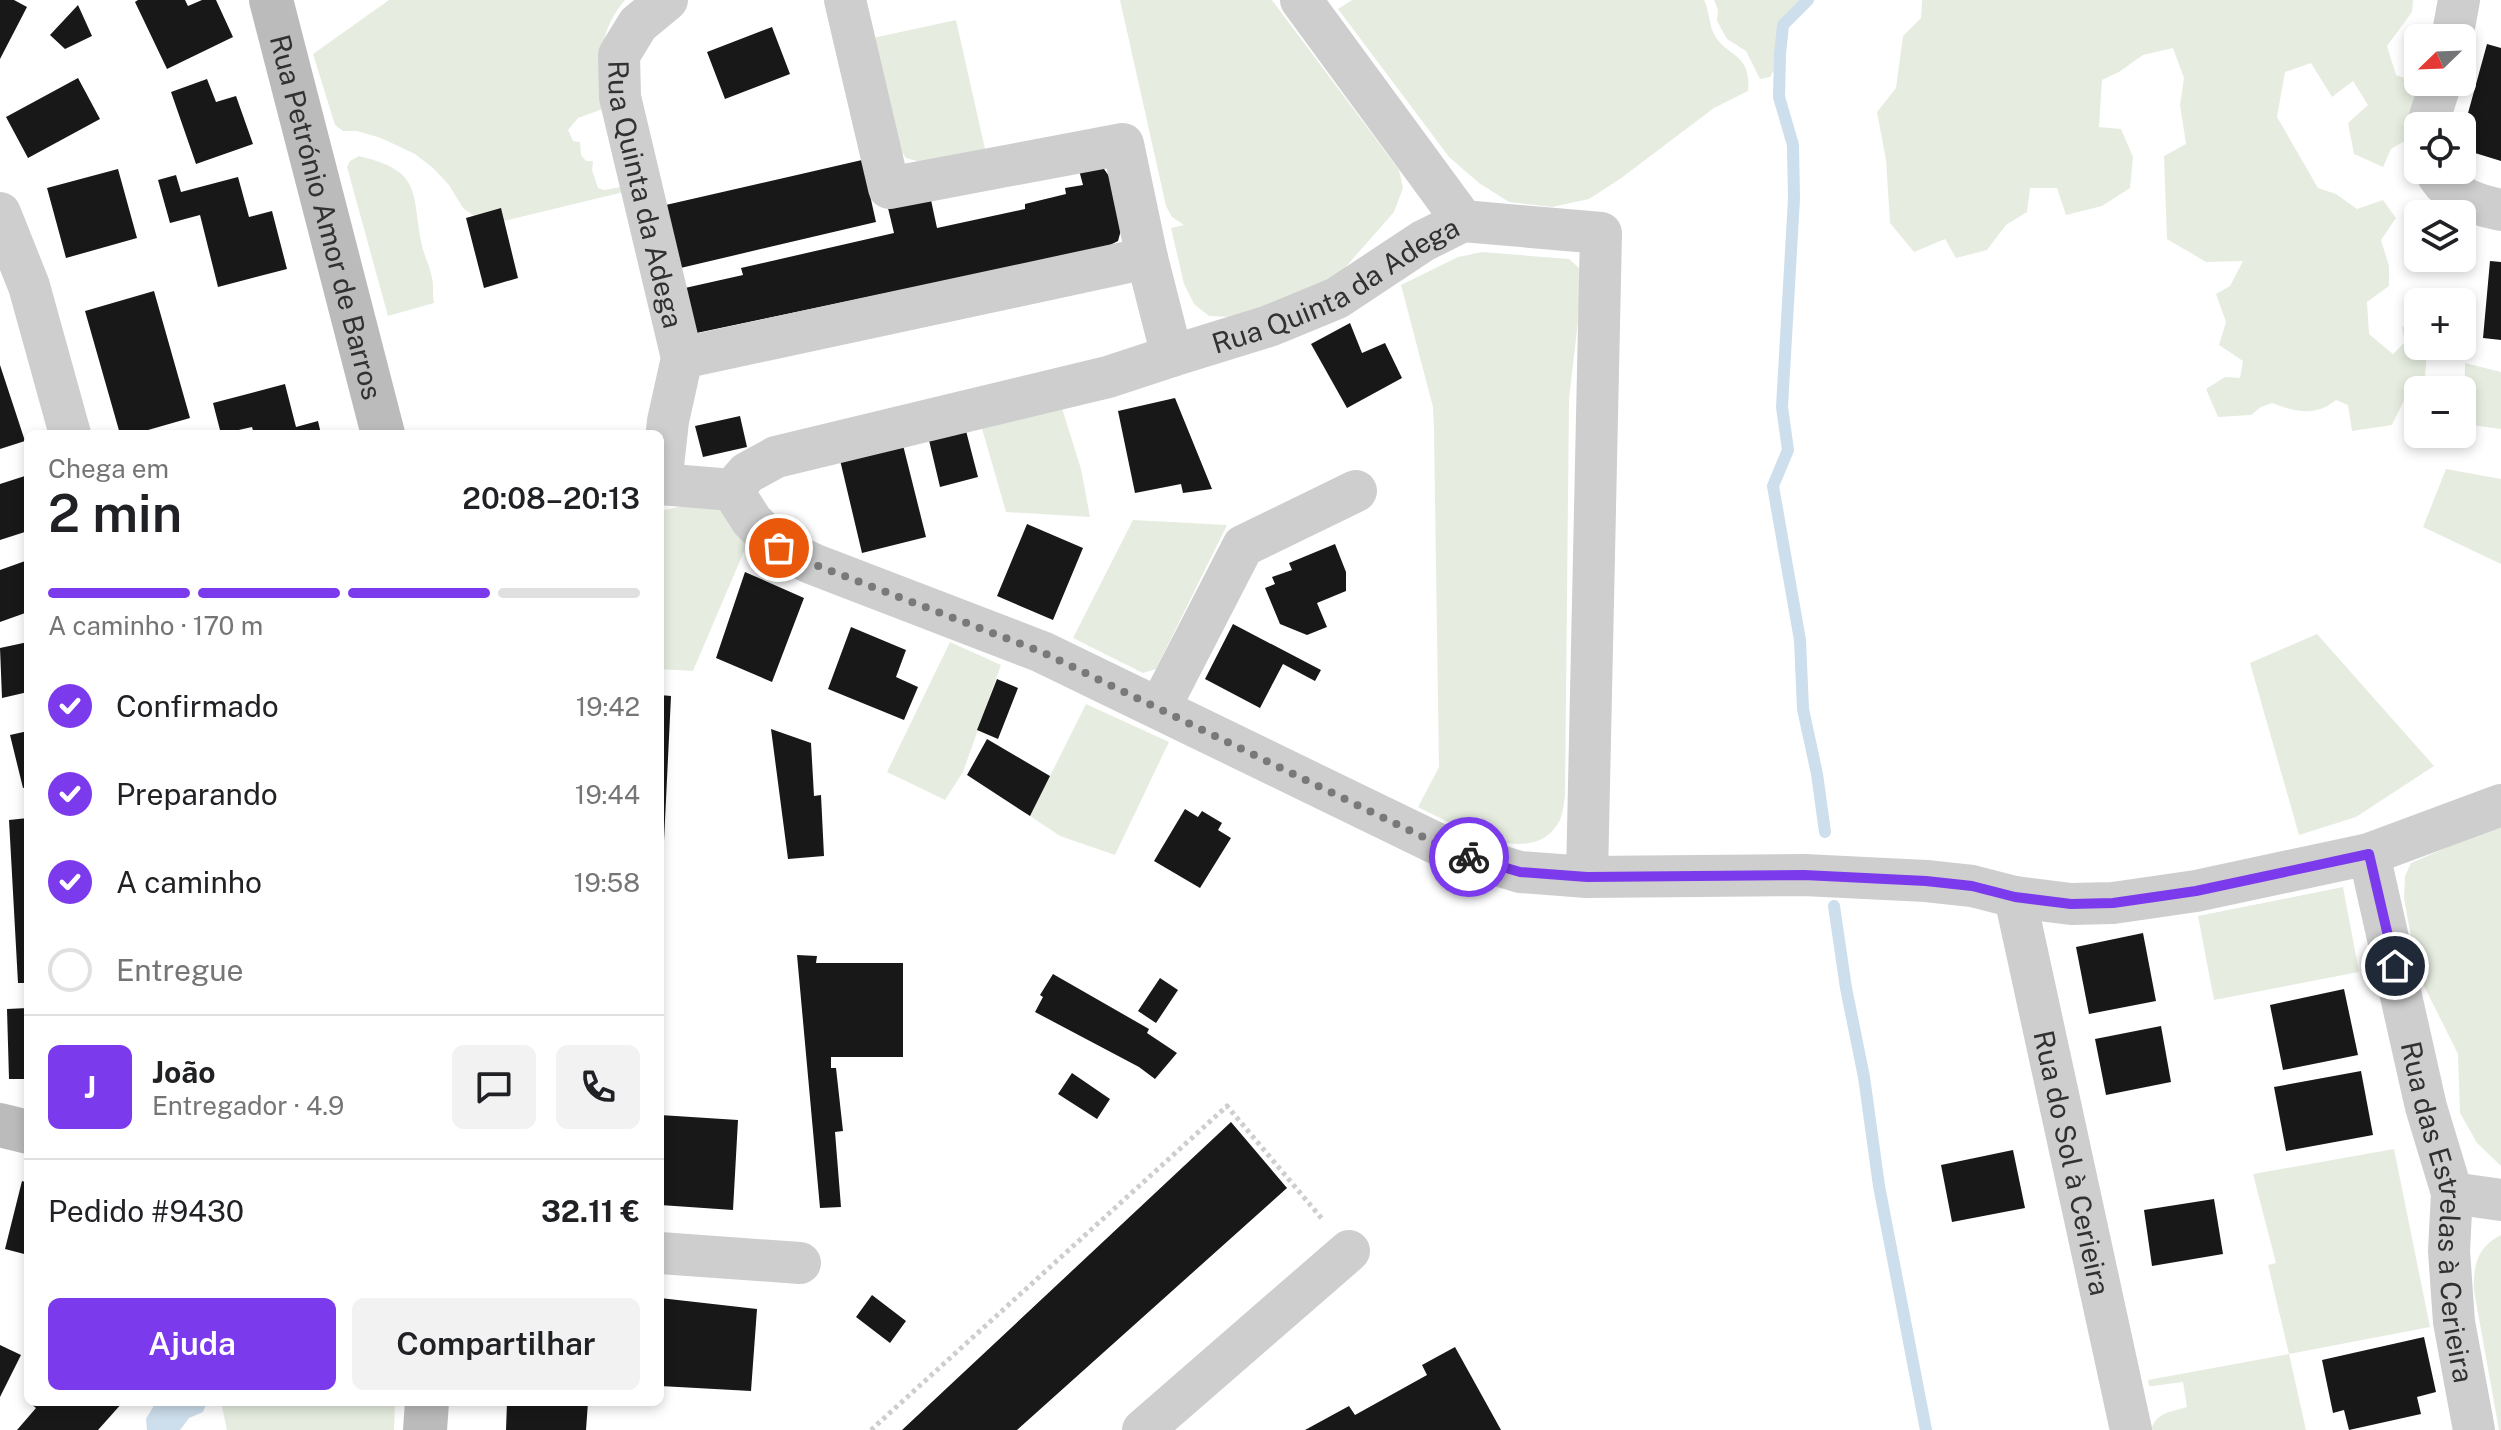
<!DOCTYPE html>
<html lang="pt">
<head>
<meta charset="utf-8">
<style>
	:root { --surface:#fff; --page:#f2f2f2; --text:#202124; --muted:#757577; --line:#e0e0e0; --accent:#7c3aed }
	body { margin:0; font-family:"Public Sans",sans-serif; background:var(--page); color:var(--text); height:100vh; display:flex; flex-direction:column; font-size:30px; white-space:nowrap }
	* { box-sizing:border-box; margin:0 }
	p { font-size:26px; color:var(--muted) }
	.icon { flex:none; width:44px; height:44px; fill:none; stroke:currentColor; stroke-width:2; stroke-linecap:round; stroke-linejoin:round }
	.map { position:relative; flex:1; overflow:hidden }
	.details { position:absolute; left:24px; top:430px; width:640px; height:976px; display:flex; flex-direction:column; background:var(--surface); border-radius:12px; box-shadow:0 4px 12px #0003 }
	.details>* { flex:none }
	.needle { width:52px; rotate:247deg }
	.controls { position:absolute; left:2404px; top:24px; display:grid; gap:16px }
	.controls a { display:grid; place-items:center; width:72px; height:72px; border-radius:12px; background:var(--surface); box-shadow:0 4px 12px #0003; font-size:40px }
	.pin { position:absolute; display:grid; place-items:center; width:68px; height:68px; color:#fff; margin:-34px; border:4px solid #fff; border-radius:50%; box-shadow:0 2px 8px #0007 }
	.courier { position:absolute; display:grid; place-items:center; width:80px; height:80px; margin:-40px; border:6px solid #7c3aed; border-radius:50%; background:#fff; color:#222; box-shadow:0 2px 10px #0007 }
	.summary em { font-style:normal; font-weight:600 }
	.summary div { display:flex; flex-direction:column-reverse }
	.summary { display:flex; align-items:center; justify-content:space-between; height:136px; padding:0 24px }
	h1 { font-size:52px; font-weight:600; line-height:60px }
	.bar { display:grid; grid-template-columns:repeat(4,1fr); gap:12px 8px; align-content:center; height:96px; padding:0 24px }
	.bar i { height:10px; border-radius:6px; background:var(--line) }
	.bar .current { background:var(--accent) }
	.bar p { grid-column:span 4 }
	.line { display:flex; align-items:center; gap:20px; padding:0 24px; border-top:2px solid var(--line) }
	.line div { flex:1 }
	.round { display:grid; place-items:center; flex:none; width:84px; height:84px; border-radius:12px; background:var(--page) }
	ol { padding:0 24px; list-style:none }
	li { display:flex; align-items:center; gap:24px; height:88px }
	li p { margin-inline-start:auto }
	li .icon { padding:8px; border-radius:50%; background:var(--accent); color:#fff; stroke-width:4 }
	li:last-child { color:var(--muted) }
	li i { width:44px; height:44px; border:4px solid var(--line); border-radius:50% }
	.button { display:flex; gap:16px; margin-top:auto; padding:16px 24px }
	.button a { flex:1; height:92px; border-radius:12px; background:var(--accent); color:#fff; font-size:32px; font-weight:600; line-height:92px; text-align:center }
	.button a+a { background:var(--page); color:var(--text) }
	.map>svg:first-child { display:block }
</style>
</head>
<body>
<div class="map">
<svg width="2501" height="1430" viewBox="0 0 2501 1430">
	<rect width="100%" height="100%" fill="#fff"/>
	<path fill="#e6ede0" d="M389,0h236c-31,37 -22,63 -17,107l-30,11 -10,12 5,11 7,1 1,13 5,6h7l-1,9 6,18 6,2 17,-3 7,4 -124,30 -30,-5 -11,-8 -14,-23 -16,-17 -18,-14 -34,-16 -24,-7h-14l-8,-6 -22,-71z
		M1120,0h152l127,170 4,18 -9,24 -58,66 -19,15 -85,24 -23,-1 -15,-12 -10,-20 -13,-56 13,-3 -12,-8 -6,-11z
		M1352,0h352c5,10 5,22 9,32 12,26 39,19 35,59l-34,17 -94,71 -31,20 -37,8 -43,-5 -30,-19 -30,-26 -111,-148z
		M1714,0h94l-25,25 -4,42 -5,3 -4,7 -10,2 -14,-28 -19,-12 -10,-18 1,-11z
		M1922,0h491l-1,12 -25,34 9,29 25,9 -11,54 -19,11 -8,18 -29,-13 -6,-31 20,-18 -15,-24 -21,16 -21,-34 -26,9 -8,45 41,71 18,6 21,15 26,-9 13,18 -15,22 8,26v20l-22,16 2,32 24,20 12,-12 -3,-15 15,-4 1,23h9l-2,34 -16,10 -17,35 -40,6 -4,-26 -12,-5c-21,17 -40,12 -64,3l-11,4 -10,8 -33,2 -12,-28 19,-12 15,1 3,-17 -24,-16 7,-23 -10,-28 14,-8 13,-25 -37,1 -39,-23 -3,-83 22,-12 -6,-39 4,-27 -11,-30 -30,7 -24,17 -17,8 -3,47 22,2 12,28 -3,31 -28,18 -36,9 -9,-27h-27l-3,24 -21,13 -19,25 -31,8 -11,-19 -31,13 -24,-29 -4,-63 -9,-48 19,-24 7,-52 18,-18z
		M956,20l29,129 -61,14 -18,-5 -10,-14 -23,-106z
		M359,156c61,15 53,32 62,85 2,13 9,24 11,37 2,7 0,16 2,25l-46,13 -41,-149 3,-6z
		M1482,252l87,7 10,9 3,19 -13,112 -4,396c-1,8 -2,18 -5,25 -27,53 -107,4 -142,-13l21,-40 -5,-336 -1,-24 -32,-122 57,-28z
		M2465,363l36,9v57l-37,-5z
		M1061,405l20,64 9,48 -84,-5 -25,-87z
		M2446,469l55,10v85l-78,-37z
		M687,505c37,2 39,4 60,34l-2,10 -52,122 -33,-2v-158z
		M1133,520l94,5 -71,144 -13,4 -70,-35z
		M2317,634l117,132 -78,51 -57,18 -49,-172z
		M950,642l51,23 -38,107 -18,28 -58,-28z
		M1086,704l83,38 -54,113 -55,-19 -30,-20z
		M2501,824v342l-24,-23 -17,-30 -2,-59 -36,-72 -9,-34 -9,-50 1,-22 6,-13z
		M2343,887l16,85 -145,28 -16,-84z
		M2394,1149l36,178 -141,27 17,76h-155c5,-18 20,-18 36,-23l-4,-25 -30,4h-4l-1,-6 141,-26 -21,-89 8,-2 -23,-89z
		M2501,1235v195h-2l-25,-139c-1,-25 3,-44 27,-56z
		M221,1402h174l-1,28h-167z"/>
	<path fill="#cddeec" d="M156,1402h51l-4,10 -14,6 -9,12h-33l-1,-11z"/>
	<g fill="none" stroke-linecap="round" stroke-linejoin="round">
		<path stroke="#cddeec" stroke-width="12" d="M1808,0l-25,25 -3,29 -1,43 14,48 1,54 -12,208 6,43 -15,36 27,154 3,69 14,65 8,58
			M1834,906l12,82 18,89 15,109 47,244"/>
	</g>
	<path fill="#181818" d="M0,0h14l13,7 -27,52z
		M138,0h47l3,6 14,-6h14l17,37 -66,32 -32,-67z
		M78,5l14,31 -27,13 -15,-14z
		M772,27l18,47 -65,25 -18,-47z
		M2487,44l14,4v113l-39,-12v-14z
		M78,78l22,41 -72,39 -22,-41z
		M207,79l9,23 20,-6 17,48 -57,20 -25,-72z
		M862,160l14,62 -204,48 -15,-63z
		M1091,168l13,1 7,10 10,51 -3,11 -12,6 -419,88 -11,-45 67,-15 -2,-7 153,-35 -6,-25 43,-8 6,28 88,-19v-5l41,-10 -1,-6 18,-3 -4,-15z
		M118,169l19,69 -71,20 -19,-70z
		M176,175l5,17 57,-15 11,40 23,-6 15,58 -69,18 -18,-72 -30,8 -12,-43z
		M501,208l17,70 -34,10 -18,-70z
		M2490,261l11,1v78l-18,-2z
		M154,291l36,127 -56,16h-14l-35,-123z
		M1350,323l12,30 23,-10 17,35 -55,30 -36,-64z
		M0,365l25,76 -25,8z
		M285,384l11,43 22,-6 3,13h-67l-2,-7 -31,7 -8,-31z
		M1175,398l37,91 -29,4 -2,-9 -46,9 -17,-82z
		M740,416l7,31 -44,10 -8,-31z
		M965,427l13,50 -38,10 -12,-51z
		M903,445l23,92 -64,16 -22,-93z
		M28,475v56l-28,9v-56z
		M1027,524l56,24 -30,72 -56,-24z
		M1335,544l11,28v19l-29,12 10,24 -20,8 -27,-11 -15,-36 10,-4 -3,-7 20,-7 -3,-7z
		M28,560v52l-28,10v-52z
		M745,572l59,26 -32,84 -56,-24z
		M1233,624l88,46 -6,11 -32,-17 -23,44 -55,-29z
		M851,627l55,23 -10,27 22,10 -14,33 -76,-31z
		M28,642v50l-26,6 -2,-50z
		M997,679l21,9 -20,51 -21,-9z
		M660,695l11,1 -7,145h-4z
		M771,729l40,14 3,53 7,-1 3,61 -36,3z
		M28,731v56l-5,1 -13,-53z
		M987,739l63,37 -20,40 -63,-41z
		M1185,809l13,8 4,-6 20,12 -4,7 13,8 -31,50 -46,-27z
		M28,818v165h-10l-9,-163z
		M2143,933l13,68 -67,13 -13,-67z
		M797,955l20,1 -1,7h87v94h-72v11h5l7,63 -8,1 6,75 -21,1z
		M1053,974l96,55 -2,4 30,20 -22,26 -16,-12 -104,-55 8,-15 -3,-2z
		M1160,978l18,12 -22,33 -18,-12z
		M2344,989l14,66 -75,15 -13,-65z
		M28,1008v71h-19l-2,-70z
		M2161,1026l10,56 -65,13 -11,-56z
		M2361,1071l12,64 -87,16 -12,-64z
		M1072,1073l38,26 -13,20 -39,-25z
		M660,1115l78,5 -5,90 -73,-5z
		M1231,1122l56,66 -270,242h-115z
		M2013,1150l12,58 -73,14 -11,-57z
		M22,1181l6,2v72l-23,-6z
		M2214,1199l9,55 -71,12 -8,-56z
		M872,1295l34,26 -16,22 -34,-26z
		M660,1298l97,11 -6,82 -91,-5z
		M2424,1337l12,55 -19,5 4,17 -72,16 -5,-20 -11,3 -11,-53z
		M0,1345l21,10 -21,42z
		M1455,1347l46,83h-196l44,-24 6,9 72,-40 -5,-10z
		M29,1402h94l-25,28h-81l19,-22z
		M507,1402h81l-2,28h-80z"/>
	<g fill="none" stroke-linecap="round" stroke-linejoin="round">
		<path stroke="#cecece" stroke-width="5" stroke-dasharray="4 4" stroke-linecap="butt" d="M871,1430l356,-324 96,114"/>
		<g stroke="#cecece" stroke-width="42">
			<path id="s1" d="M667,0l-29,24 -19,31 1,42 62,261"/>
			<path id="s2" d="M845,0l44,188 234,-44 24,114 25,98 97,-30 68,-28 86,-57 40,-20"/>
			<path d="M1301,0l162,221"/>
			<path d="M2452,38l7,-38"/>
			<path d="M2427,126l14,-44"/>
			<path d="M2435,170c11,25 41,35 66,40"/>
			<path d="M0,213l29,73 41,148"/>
			<path d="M1463,221l138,12 -14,644"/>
			<path d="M660,484l72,6 20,31 27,27 34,16 229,88 412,200 66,20 67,5 217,-2 122,6 46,5 43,11 56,7 42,-1 83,-12 173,-37 132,-49"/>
			<path d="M661,484l7,-63 14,-63 465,-100"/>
			<path d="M732,490l15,-17 29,-16 332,-80 64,-21"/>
			<path d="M1160,707l83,-161 113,-55"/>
			<path id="s3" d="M2369,854l57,253 26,86 -3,58 5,71 20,108"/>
			<path id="s4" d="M2015,897l116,533"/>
			<path d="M2452,1193l49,7"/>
			<path d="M660,1253l140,10"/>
			<path d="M1143,1430l206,-179"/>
		</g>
		<g stroke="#bbb" stroke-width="44">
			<path id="s5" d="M271,0l112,434"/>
			<path d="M0,1125l28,7"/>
			<path d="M425,1430l2,-28"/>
		</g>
	</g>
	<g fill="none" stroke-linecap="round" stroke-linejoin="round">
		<path stroke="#797979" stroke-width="8" stroke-dasharray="0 14.4" d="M779,548l34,16 229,88 412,200 15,5"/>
		<path stroke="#7c3aed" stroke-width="10" d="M1469,857l51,15 67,5 217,-2 122,6 46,5 43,11 56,7 42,-1 83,-12 173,-37 26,112"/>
	</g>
	<g text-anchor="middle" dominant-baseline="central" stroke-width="8" stroke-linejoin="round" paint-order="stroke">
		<g font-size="28" fill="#313131" stroke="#fff">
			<text stroke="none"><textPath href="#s1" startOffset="216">Rua Quinta da Adega</textPath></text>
			<text stroke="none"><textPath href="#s5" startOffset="224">Rua Petrónio Amor de Barros</textPath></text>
			<text stroke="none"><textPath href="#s2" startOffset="828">Rua Quinta da Adega</textPath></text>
			<text stroke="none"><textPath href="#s4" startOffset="272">Rua do Sol à Cerieira</textPath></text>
			<text stroke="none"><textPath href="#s3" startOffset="366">Rua das Estrelas à Cerieira</textPath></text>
		</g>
	</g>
</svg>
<div class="controls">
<a><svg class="needle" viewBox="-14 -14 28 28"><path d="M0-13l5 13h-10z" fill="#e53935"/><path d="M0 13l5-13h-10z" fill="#757577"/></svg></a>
<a><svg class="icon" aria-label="locate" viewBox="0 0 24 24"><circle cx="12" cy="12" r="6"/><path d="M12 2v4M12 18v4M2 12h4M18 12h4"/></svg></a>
<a><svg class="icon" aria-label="layers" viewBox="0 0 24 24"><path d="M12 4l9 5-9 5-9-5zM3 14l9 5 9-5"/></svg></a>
<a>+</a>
<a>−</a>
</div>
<div class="pin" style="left:779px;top:548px;background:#ea580c"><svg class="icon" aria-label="bag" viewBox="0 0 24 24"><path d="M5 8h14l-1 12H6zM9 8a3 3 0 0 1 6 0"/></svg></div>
<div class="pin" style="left:2395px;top:966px;background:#1f2937"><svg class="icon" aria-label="home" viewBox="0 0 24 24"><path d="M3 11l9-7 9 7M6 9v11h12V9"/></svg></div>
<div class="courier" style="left:1469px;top:857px"><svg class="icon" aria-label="bike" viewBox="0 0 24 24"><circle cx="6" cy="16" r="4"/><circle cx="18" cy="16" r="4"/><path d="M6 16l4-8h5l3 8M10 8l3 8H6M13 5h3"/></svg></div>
<section class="details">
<div class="summary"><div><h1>2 min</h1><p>Chega em</p></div><em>20:08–20:13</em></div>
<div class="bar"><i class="current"></i><i class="current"></i><i class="current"></i><i></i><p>A caminho · 170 m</p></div>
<ol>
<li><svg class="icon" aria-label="check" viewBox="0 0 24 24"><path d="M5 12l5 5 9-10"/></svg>Confirmado<p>19:42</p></li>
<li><svg class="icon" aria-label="check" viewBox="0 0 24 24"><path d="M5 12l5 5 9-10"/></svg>Preparando<p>19:44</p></li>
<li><svg class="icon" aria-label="check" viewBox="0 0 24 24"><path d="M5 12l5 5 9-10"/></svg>A caminho<p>19:58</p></li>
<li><i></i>Entregue</li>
</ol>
<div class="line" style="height:144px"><b class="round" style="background:var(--accent);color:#fff">J</b><div><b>João</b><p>Entregador · 4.9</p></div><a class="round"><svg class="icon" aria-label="chat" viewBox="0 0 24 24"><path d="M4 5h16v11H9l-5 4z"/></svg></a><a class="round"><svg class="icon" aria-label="phone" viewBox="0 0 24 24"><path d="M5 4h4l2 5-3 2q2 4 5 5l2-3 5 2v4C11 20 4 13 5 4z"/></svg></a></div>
<div class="line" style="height:104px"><div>Pedido #9430</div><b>32.11 €</b></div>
<div class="button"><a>Ajuda</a><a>Compartilhar</a></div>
</section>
</div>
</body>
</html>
